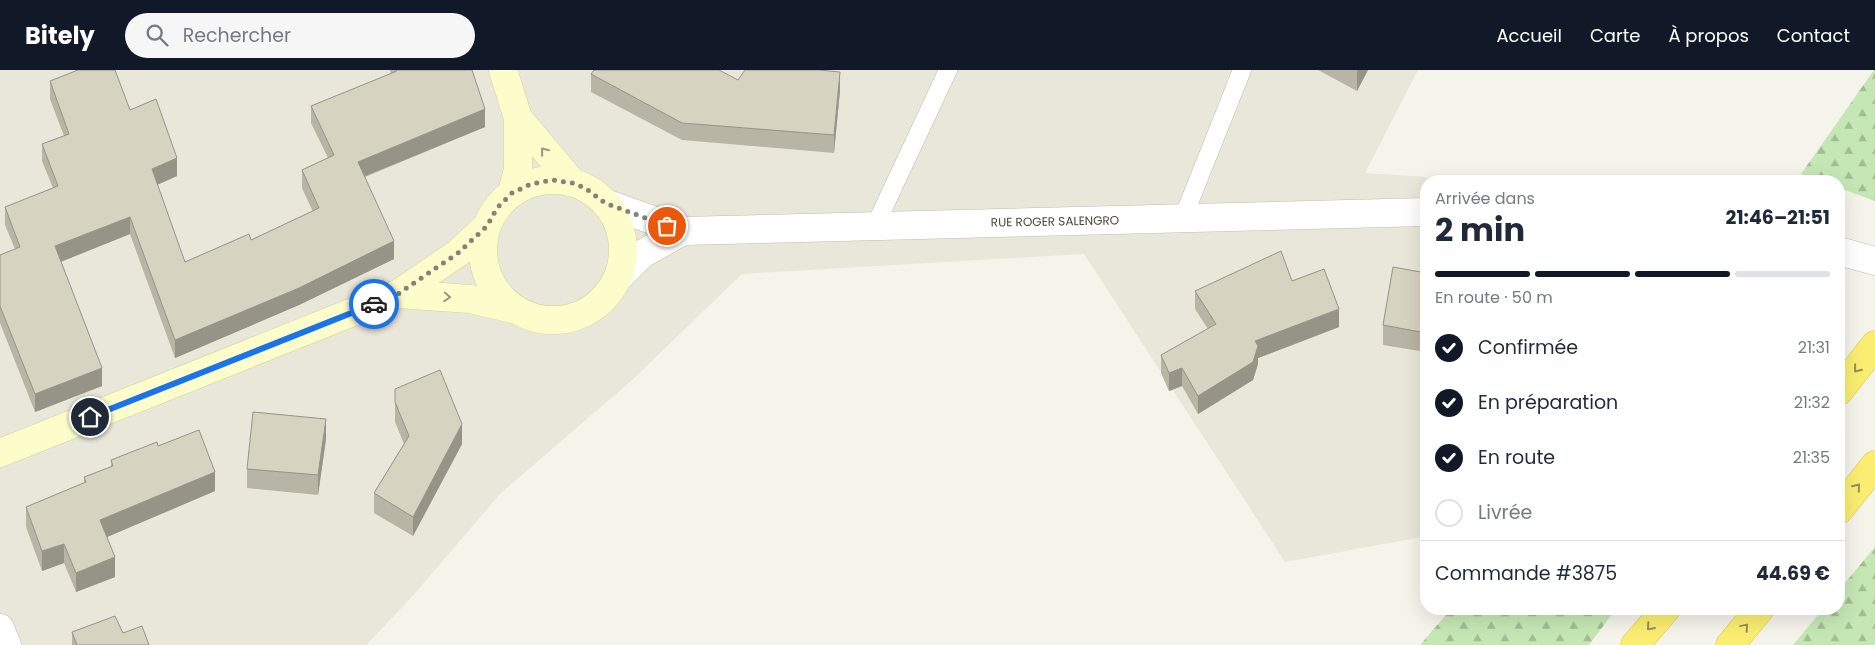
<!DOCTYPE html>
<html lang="fr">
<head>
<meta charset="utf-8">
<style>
	:root { --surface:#fff; --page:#f6f6f7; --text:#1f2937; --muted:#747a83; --line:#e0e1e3; --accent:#111827 }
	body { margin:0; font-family:Poppins,sans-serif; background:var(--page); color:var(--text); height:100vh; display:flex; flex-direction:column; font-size:19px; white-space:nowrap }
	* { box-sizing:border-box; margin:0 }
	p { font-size:16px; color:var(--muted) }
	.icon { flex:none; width:28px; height:28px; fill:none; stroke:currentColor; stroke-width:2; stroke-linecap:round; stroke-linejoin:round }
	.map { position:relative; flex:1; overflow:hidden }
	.details { position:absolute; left:1420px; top:105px; width:425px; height:440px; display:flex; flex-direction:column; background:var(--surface); border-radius:20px; box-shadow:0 5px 20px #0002 }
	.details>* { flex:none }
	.pin { position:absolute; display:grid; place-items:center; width:42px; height:42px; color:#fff; margin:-21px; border:2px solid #fff; border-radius:50%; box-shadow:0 1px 5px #0007 }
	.courier { position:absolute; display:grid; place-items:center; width:50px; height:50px; margin:-25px; border:4px solid #1a73e8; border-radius:50%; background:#fff; color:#222; box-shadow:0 1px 6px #0007 }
	.headline em { font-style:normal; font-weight:700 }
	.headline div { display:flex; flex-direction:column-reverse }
	.headline { display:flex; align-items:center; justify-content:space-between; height:85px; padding:0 15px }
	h1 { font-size:32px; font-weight:700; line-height:38px }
	.bar { display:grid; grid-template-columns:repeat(4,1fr); gap:8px 5px; align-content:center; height:60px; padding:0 15px }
	.bar i { height:6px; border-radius:4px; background:var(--line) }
	.bar .on { background:var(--accent) }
	.bar p { grid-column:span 4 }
	.line { display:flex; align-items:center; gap:12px; padding:0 15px; border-top:1px solid var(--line) }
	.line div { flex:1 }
	ol { padding:0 15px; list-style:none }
	li { display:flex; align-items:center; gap:15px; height:55px }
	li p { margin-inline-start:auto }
	li .icon { padding:5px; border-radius:50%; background:var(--accent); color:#fff; stroke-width:4 }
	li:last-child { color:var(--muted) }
	li i { width:28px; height:28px; border:2px solid var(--line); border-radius:50% }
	header { display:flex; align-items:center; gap:30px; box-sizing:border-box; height:70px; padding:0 25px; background:var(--accent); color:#fff }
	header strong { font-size:24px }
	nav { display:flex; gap:28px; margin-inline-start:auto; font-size:18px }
	.search { width:350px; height:45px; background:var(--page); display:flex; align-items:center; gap:12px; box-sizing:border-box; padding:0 18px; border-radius:28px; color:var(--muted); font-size:19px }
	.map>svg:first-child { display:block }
</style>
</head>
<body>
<header>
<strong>Bitely</strong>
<div class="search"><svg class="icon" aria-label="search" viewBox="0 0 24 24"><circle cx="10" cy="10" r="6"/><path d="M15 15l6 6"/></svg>Rechercher</div>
<nav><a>Accueil</a><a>Carte</a><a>À propos</a><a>Contact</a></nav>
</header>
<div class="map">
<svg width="1875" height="575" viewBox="0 0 1875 575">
	<defs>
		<pattern id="forest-firs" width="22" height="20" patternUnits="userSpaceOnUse" patternTransform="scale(1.25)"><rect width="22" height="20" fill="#c5e7b5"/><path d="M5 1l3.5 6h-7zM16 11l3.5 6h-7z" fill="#a2bd94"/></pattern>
	</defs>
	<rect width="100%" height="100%" fill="#f5f4eb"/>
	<path fill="#e9e7d9" d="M0,0h1418l-53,103 94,6v2h-33v319l-4,37 -137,25 -201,-308 -342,20 -111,107 -131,113 -90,105 -44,46h-366z"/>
	<path fill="url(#forest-firs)" d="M1874,0h1v131l-36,-13v-7h-18l-20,-7z
		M1875,477v98h-82l30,-36h16v-19z
		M1451,539h165l-27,36h-169z"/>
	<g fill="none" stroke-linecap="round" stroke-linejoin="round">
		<g stroke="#c0bead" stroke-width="19">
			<path id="service" d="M1183,148l59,-148
				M875,156l73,-156"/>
		</g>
		<g stroke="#c0bead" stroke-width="29">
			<path id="minor" d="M0,558l7,17"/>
		</g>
		<g stroke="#c0bead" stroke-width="29">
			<path id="tertiary" d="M605,133l78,28 743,-19
				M1839,181l36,10
				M618,208l24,-24 41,-23"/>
		</g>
		<g stroke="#d3d29b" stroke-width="29">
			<path id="secondary" d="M503,0l15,48v51l-6,24
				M518,48l55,65
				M483 180a70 70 0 1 1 140 0a70 70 0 1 1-140 0Z
				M398,224l72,5 43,10
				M0,383l398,-159 60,-41 29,-27"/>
		</g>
		<g stroke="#dac640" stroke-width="29">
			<path id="motorway" d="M1839,321l36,-46
				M1839,440l36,-45
				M1635,575l31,-36
				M1730,575l30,-36"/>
		</g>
		<use href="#service" stroke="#fff" stroke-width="18"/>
		<use href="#minor" stroke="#fff" stroke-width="28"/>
		<use href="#tertiary" stroke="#fff" stroke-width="28"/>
		<use href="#secondary" stroke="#fdfdcc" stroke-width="28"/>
		<use href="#motorway" stroke="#faed71" stroke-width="28"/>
	</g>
	<path fill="#b8b5a5" d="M390,0h82l13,57 -120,50 29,82 -95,46 -124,53 -45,-124 -69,28 41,124 -67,26 -35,-89v-68l15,-6 -10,-24v-18l48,-19 -11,-27v-17l22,-8 -14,-37v-18l80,29 47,66 -20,9 28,77 66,-22 62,-28 -11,-24v-18l26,-12 -17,-35v-17l80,-32z
		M1318,0h50l-11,21z
		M591,4l147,6 102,10 -6,63 -152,-13 -91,-48z
		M1426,203v79l-43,-7v-20z
		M1292,211l47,46 -81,31v6l-5,16 -55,34 -16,-28 -13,5 -8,-18v-18l47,-26 -13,-20v-18z
		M395,319l67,55 -49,92 -39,-23v-20l30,-49 -9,-22z
		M326,369l-8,56 -71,-7v-19z
		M158,376l57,45 -108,46 8,40 -39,15 -12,-29 -22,8 -16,-44v-20l58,-24v-6l27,-10v-7z
		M72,562l51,1 26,12h-77z"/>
	<path fill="#969486" d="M1358,0h10l-11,21v-20z
		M840,2v18l-6,63v-18z
		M485,39v18l-127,52v-17z
		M177,88v18l-25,11v-18z
		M130,147v17l-75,30v-18z
		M394,171v18l-95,46 -124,53v-18z
		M1339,239v18l-81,31v6l-5,16 -55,34v-18l57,-55z
		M102,298v18l-67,26v-18z
		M1182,298v18l-13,5v-18z
		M326,349v20l-8,56v-20z
		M462,354v20l-49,92v-19z
		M215,402v19l-115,49v-20z
		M64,474v19l-22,8v-20z
		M115,487v20l-39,15v-19z"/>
	<path fill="#d6d3c0" stroke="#969486" d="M78,0h37l15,40 26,-11 21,59 -25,11 33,93 64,-28 2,6 68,-32 -17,-38 32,-15 -23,-49 86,-35 -1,-1h76l13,39 -127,53 36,79 -95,47 -124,52 -45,-123 -75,29 47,122 -67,26 -35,-88v-51l20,-8 -15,-40 53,-21 -16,-42 27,-10 -19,-53z
		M594,0h125l19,10 7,-10h74l21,2 -6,63 -152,-12 -91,-49z
		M1281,181l11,30 32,-12 15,40 -84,32 3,5 -5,16 -55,34 -16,-28 -13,5 -8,-18 55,-31 -21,-33z
		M1393,197l33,6v60l-43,-8z
		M440,300l22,54 -49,93 -39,-24 35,-57 -14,-34v-13z
		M253,342l73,7 -8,56 -71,-6z
		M199,360l16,42 -115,48 15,37 -39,16 -12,-29 -22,7 -16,-44 60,-25 -2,-5 29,-11 -2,-6 46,-18 1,4z
		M115,546l8,17 19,-7 7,19h-72l-5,-13z"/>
	<defs><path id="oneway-chevron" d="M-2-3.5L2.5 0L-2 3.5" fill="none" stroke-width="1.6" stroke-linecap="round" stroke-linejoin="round" transform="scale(1.25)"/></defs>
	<g stroke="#9a987b">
		<use href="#oneway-chevron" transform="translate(544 81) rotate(-129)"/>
		<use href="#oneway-chevron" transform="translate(447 227) rotate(4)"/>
	</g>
	<g stroke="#999152">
		<use href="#oneway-chevron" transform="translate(1857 299) rotate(128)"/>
		<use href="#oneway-chevron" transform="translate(1857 417) rotate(-51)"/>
		<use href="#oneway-chevron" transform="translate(1650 557) rotate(131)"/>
		<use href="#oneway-chevron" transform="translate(1745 557) rotate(-50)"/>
	</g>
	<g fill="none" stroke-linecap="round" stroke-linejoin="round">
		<path stroke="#858377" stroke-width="5" stroke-dasharray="0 9" d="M374,234l24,-10 60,-41 29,-27 10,-18 15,-15 19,-9 21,-4 21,3 12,5 20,15 62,23"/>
		<path stroke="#1a73e8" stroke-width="6" d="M90,347l284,-113"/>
	</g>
	<g text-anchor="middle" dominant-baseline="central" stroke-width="5" stroke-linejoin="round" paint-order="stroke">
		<g font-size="12" fill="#494639" stroke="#fff">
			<text transform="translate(1055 151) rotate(-1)">RUE ROGER SALENGRO</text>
		</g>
	</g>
</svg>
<div class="pin" style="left:667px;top:156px;background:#ea580c"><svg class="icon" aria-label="bag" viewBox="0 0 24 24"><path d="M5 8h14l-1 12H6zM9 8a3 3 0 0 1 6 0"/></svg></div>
<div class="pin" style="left:90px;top:347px;background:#1f2937"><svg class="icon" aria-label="home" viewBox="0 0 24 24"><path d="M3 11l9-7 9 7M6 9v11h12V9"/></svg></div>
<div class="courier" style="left:374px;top:234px"><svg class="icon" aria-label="car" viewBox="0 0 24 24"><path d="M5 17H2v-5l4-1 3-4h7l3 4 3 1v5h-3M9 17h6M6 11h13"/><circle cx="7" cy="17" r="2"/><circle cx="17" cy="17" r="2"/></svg></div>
<section class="details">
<div class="headline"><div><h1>2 min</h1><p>Arrivée dans</p></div><em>21:46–21:51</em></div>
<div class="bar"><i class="on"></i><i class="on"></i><i class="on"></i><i></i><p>En route · 50 m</p></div>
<ol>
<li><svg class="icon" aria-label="check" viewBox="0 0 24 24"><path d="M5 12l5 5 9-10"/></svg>Confirmée<p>21:31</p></li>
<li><svg class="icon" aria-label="check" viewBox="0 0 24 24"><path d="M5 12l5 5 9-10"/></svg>En préparation<p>21:32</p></li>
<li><svg class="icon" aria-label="check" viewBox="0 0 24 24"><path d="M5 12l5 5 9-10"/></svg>En route<p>21:35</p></li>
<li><i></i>Livrée</li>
</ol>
<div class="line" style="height:65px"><div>Commande #3875</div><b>44.69 €</b></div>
</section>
</div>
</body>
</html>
